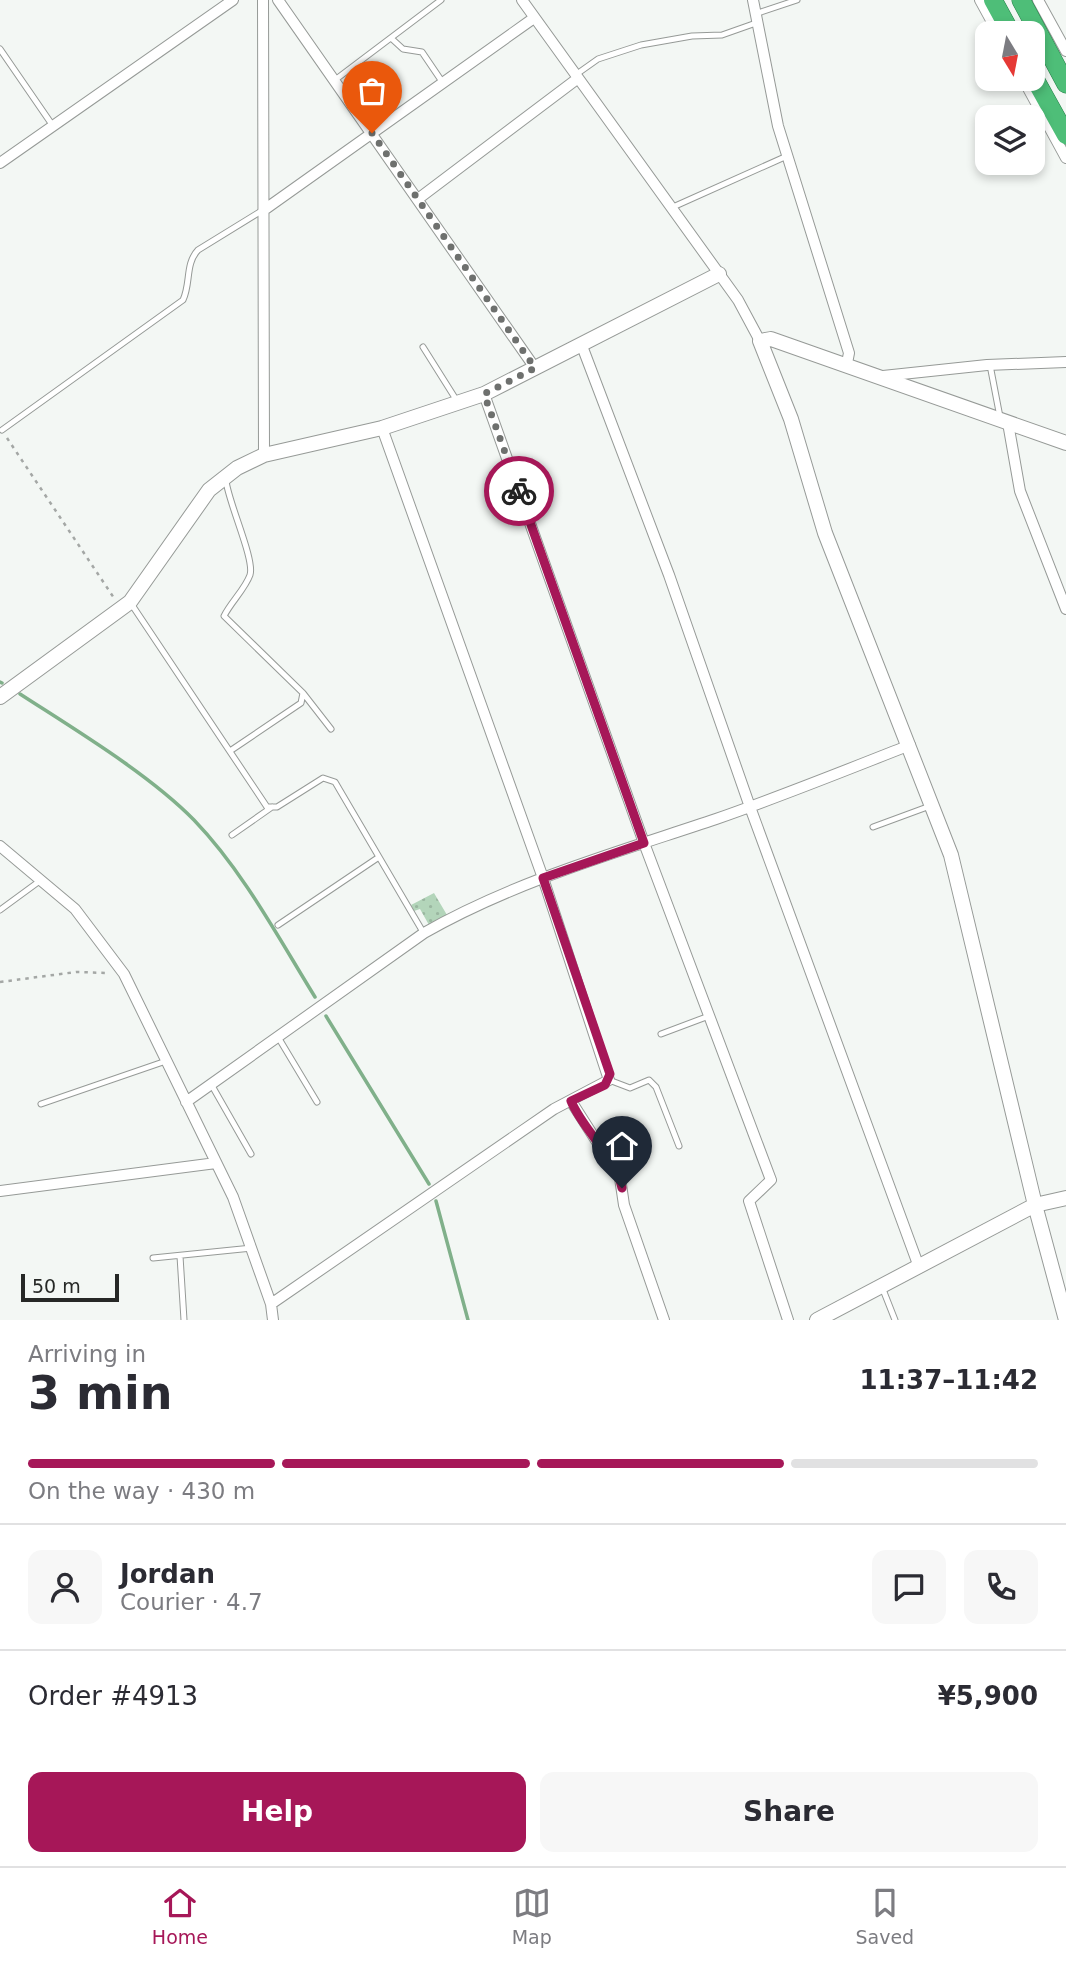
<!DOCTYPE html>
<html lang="en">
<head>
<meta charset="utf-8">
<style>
	:root { --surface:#fff; --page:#f7f7f7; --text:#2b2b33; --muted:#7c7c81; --line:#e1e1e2; --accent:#a61758 }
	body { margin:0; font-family:"DejaVu Sans",sans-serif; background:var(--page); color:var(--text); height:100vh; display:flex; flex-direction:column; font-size:26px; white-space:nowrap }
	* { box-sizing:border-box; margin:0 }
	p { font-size:23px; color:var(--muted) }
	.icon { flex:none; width:38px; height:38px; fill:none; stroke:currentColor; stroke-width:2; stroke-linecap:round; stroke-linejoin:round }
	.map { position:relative; height:1320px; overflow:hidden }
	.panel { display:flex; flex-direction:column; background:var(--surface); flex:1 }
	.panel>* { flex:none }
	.needle { width:46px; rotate:170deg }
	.buttons { position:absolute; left:975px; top:21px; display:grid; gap:14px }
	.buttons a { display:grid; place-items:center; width:70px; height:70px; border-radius:14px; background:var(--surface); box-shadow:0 4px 10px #0003; font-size:35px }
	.scale { position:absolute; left:21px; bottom:18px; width:98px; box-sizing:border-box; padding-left:7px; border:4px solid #262826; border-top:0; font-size:19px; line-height:24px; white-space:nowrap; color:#262826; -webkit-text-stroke:5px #f3f7f4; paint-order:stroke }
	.pin { position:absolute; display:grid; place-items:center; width:60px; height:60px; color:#fff; margin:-72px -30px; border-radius:50% 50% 50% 0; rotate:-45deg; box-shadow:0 0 7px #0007 }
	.pin .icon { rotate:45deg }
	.courier { position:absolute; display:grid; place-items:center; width:70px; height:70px; margin:-35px; border:5px solid #a61758; border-radius:50%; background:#fff; color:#222; box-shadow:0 2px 9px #0007 }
	.overview em { font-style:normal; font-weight:800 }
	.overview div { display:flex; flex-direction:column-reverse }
	.overview { display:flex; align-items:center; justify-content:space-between; height:119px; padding:0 28px }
	h1 { font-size:46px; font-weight:800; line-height:52px }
	.bar { display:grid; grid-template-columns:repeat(4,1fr); gap:10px 7px; align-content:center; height:84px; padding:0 28px }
	.bar i { height:9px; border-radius:5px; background:var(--line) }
	.bar .selected { background:var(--accent) }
	.bar p { grid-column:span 4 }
	.line { display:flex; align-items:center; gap:18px; padding:0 28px; border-top:2px solid var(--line) }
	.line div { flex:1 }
	.round { display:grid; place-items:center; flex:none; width:74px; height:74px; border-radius:14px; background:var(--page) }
	.action { display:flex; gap:14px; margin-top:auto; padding:14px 28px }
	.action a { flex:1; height:80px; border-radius:14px; background:var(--accent); color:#fff; font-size:28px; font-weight:800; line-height:80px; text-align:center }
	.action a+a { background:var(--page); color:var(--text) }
	.tabs { display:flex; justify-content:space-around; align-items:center; height:98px; border-top:2px solid var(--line); background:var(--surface); font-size:19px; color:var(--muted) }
	.tabs a { display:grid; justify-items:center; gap:4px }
	.tabs .selected { color:var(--accent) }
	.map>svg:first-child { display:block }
</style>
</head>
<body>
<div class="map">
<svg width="1066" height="1320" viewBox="0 0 1066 1320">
	<defs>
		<pattern id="park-dots" width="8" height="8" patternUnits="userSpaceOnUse" patternTransform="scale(1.75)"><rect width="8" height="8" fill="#b3d5ba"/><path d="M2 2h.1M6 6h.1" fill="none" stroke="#9ab7a0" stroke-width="1.8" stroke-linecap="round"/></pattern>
	</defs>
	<rect width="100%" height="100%" fill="#f3f7f4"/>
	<path fill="url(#park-dots)" d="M434,893l13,22 -18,10 -9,-16 -6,2 -3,-6z"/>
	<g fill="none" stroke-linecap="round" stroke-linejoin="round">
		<path stroke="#80b08a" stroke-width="3.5" d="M0,682l2,1
			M20,694c54,35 129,80 174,126 49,51 84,117 121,177
			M326,1016l103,168
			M436,1201l32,119"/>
		<g stroke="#969a97" stroke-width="7">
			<path id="service" d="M758,13l39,-13
				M391,38l12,11 19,3 21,31
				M0,49l53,77
				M574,76l24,-17 43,-14 51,-9 30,-1 34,-12
				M335,80l106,-80
				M673,207l114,-51
				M423,347l34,54
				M990,365l10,52
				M2,430l181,-130c8,-17 2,-36 15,-50l65,-40
				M226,481c3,23 29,79 24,94 -5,14 -19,27 -26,41l79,77 -2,10 -71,48
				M130,602l137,205h10l46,-29 12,4 88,150
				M303,693l28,36
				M873,827l57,-21
				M232,835l40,-28
				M0,910l41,-30
				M278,925l101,-68
				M661,1034l48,-18
				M278,1037l39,65
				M609,1080l21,8 19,-8 7,7 23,59
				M211,1084l40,70
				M41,1104l125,-43
				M180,1256l4,64
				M153,1258l99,-10
				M882,1287l13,33"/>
		</g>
		<g stroke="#969a97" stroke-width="12">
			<path id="minor" d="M263,0l1,455
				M278,0l257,368
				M522,0l216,300 22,41
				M753,0l25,126 71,227 -2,10
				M980,0l18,33
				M1038,0l28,51
				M1023,79l43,79
				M0,163l233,-163
				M418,199l159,-120
				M264,210l270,-192
				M582,346l87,229 81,232 169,460
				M883,376l104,-11 79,-3
				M484,394l160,449 127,337 -22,21 39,119
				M1008,423l12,68 46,118
				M0,846l75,63 49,65 109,223 38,107 2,16
				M571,1101l49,77 4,27 40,115
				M186,1102l238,-169c91,-52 194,-81 292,-114 66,-23 130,-49 194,-74
				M0,1191l216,-28
				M271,1304l283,-195 55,-29 -66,-202 -161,-450"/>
		</g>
		<g stroke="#969a97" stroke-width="16">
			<path id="tertiary" d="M1066,443l-295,-104 -11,2 31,78 34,114 126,322 84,350 31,115
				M0,697l130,-95 79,-112 28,-22 27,-13 118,-27 102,-34 235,-120
				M817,1320l218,-115 31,-7"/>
		</g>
		<g stroke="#237e46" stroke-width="19">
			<path id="trunk" d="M993,0l18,33
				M1021,0l45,84
				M1032,74l34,61"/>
		</g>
		<path stroke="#a4a7a5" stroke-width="2.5" stroke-dasharray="3.5 5" stroke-linecap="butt" d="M7,438l107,160
			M0,982l76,-10 32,1"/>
		<use href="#service" stroke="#fff" stroke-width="5"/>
		<use href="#minor" stroke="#fff" stroke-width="10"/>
		<use href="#tertiary" stroke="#fff" stroke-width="14"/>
		<use href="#trunk" stroke="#4ebe78" stroke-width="18"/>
	</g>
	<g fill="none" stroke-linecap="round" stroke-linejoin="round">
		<path stroke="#6e706e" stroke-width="7" stroke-dasharray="0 12.6" d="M372,133l163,235 -51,26 35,97"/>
		<path stroke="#a61758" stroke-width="9" d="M519,491l125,352 -101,35 67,196 -5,11 -34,16c13,31 44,54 51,87"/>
	</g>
</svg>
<div class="buttons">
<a><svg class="needle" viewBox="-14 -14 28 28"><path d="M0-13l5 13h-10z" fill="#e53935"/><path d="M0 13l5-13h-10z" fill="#7c7c81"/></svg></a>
<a><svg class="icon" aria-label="layers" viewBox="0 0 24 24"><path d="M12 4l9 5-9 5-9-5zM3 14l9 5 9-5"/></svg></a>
</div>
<div class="scale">50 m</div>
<div class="pin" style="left:372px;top:133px;background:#ea580c"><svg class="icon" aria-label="bag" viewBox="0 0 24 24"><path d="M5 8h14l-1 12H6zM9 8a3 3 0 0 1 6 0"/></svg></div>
<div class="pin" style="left:622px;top:1188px;background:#1f2937"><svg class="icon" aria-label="home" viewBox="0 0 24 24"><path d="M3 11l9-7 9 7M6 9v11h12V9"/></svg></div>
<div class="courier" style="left:519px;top:491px"><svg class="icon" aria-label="bike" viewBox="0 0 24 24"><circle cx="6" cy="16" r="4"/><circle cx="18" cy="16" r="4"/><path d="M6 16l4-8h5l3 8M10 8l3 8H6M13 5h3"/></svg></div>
</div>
<section class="panel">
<div class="overview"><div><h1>3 min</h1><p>Arriving in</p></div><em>11:37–11:42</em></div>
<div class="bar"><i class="selected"></i><i class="selected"></i><i class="selected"></i><i></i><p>On the way · 430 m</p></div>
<div class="line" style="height:126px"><a class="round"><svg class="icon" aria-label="person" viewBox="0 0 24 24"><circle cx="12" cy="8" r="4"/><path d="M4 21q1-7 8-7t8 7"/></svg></a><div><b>Jordan</b><p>Courier · 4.7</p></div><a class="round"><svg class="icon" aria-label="chat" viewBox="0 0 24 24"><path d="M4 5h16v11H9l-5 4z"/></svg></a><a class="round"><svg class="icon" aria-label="phone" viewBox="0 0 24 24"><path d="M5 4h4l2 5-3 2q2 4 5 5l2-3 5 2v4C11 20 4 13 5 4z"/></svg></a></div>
<div class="line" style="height:91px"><div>Order #4913</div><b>¥5,900</b></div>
<div class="action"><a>Help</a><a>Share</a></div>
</section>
<nav class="tabs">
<a class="selected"><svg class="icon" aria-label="home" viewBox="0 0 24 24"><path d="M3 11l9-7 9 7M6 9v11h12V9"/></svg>Home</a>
<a><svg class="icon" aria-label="map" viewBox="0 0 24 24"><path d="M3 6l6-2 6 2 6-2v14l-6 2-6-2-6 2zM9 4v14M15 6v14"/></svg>Map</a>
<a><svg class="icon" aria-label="saved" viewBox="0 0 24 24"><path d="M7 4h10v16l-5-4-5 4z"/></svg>Saved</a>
</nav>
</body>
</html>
